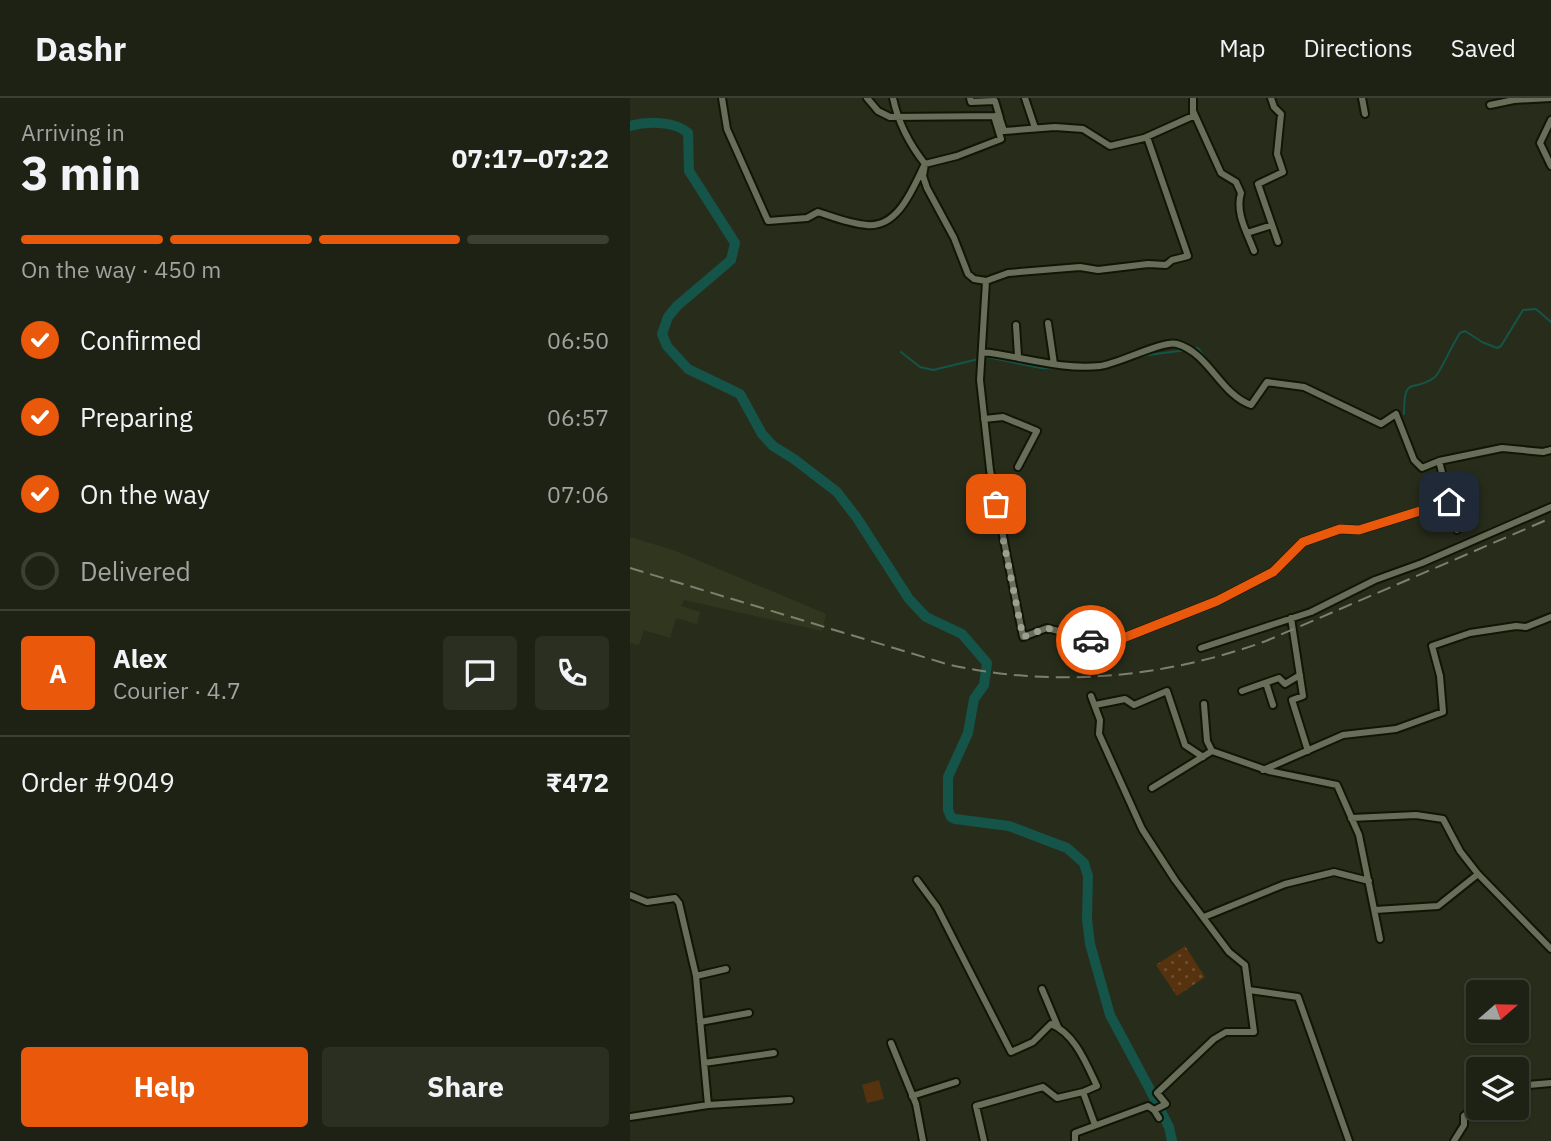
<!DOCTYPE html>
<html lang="en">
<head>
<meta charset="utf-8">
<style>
	:root { --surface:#1e2214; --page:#2b2f22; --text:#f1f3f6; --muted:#a1a4a0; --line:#3c3f34; --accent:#ea580c }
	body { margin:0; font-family:"IBM Plex Sans",sans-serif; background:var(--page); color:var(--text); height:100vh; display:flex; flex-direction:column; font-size:26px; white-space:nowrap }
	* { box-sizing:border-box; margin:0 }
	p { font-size:23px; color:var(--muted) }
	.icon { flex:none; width:38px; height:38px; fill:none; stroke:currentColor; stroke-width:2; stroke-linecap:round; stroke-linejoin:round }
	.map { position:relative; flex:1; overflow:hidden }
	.sheet { display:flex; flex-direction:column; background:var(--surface); width:630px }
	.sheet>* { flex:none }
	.needle { width:46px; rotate:70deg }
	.tools { position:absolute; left:836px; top:882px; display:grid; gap:14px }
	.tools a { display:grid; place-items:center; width:63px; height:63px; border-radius:7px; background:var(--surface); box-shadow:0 2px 5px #0004,0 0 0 2px var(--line); font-size:35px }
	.pin { position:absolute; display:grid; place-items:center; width:60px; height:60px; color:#fff; margin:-30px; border-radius:14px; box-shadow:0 4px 10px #0006 }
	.courier { position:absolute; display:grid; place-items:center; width:70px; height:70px; margin:-35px; border:5px solid #ea580c; border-radius:50%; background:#fff; color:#222; box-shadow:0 2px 9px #0007 }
	.headline em { font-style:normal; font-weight:700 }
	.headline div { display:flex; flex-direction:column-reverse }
	.headline { display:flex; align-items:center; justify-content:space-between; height:119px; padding:0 21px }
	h1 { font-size:46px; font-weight:700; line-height:52px }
	.bar { display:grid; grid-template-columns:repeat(4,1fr); gap:10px 7px; align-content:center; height:84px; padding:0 21px }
	.bar i { height:9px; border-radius:5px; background:var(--line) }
	.bar .on { background:var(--accent) }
	.bar p { grid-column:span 4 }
	.line { display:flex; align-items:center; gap:18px; padding:0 21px; border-top:2px solid var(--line) }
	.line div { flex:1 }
	.round { display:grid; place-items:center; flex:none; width:74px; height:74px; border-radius:7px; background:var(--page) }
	ol { padding:0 21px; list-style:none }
	li { display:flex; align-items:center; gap:21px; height:77px }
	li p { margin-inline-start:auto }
	li .icon { padding:7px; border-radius:50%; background:var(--accent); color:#fff; stroke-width:4 }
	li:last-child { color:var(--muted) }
	li i { width:38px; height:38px; border:4px solid var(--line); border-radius:50% }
	.action { display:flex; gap:14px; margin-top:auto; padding:14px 21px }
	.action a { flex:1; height:80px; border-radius:7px; background:var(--accent); color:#fff; font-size:28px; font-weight:700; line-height:80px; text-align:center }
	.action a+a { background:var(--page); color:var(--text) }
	header { display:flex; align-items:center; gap:42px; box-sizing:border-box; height:98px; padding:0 35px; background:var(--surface); border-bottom:2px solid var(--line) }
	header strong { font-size:33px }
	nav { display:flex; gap:38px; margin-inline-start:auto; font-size:24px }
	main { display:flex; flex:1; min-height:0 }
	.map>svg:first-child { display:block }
</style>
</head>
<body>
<header>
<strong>Dashr</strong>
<nav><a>Map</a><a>Directions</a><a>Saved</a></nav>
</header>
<main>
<section class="sheet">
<div class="headline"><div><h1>3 min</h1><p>Arriving in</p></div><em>07:17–07:22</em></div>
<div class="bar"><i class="on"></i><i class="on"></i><i class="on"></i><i></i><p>On the way · 450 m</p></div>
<ol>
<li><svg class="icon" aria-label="check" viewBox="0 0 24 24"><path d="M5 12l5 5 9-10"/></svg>Confirmed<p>06:50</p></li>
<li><svg class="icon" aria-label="check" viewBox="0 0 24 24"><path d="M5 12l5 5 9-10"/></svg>Preparing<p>06:57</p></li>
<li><svg class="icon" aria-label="check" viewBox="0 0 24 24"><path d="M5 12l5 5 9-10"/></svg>On the way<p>07:06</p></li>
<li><i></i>Delivered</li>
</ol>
<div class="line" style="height:126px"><b class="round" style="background:var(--accent);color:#fff">A</b><div><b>Alex</b><p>Courier · 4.7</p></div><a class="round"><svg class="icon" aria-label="chat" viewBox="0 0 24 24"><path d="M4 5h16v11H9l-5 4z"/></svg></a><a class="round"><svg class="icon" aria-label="phone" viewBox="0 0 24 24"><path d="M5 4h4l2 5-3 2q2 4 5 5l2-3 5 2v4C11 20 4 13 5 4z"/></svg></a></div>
<div class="line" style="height:91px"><div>Order #9049</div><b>₹472</b></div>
<div class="action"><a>Help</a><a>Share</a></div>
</section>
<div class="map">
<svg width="921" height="1043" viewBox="0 0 921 1043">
	<defs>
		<pattern id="park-dots" width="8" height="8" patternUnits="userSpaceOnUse" patternTransform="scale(1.75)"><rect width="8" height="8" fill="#56320f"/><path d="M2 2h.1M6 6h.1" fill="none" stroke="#6e4f31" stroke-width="1.8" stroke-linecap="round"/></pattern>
	</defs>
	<rect width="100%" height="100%" fill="#282d1b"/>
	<path fill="#31371e" d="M0,439l46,14 150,63 -4,17 -138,-31 -3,6 19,6 -3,12 -21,-6 -6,20 -26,-8 -5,15 -9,-2z"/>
	<path fill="url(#park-dots)" d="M555,848l20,31 -28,19 -21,-31z"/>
	<path fill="#56320f" d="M249,982l5,19 -17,4 -5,-18z"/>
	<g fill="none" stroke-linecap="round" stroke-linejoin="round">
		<path stroke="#145449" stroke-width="2" d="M562,251l6,-1 15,19
			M271,254l19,15 13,3 54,-13 54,11 32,1
			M510,258l47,-6
			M774,316c0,-41 9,-20 31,-37 5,-4 19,-36 25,-44l5,-2 17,11 15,6 4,-2 22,-36 13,-1 15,13"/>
		<path stroke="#145449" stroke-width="10" d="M0,28c17,-5 45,-5 58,7l1,38 46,72 -4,17 -54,46 -9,11 -6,17 5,12 21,23 52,25 22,40 11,12 21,13 43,33 20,26 52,81 17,18 36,17 25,29 -3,22 -10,14 -6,34 -20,44v33l3,7 4,2 54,7 58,22 17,15 4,13 -1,43 3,25 20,71 37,69 22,43 3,14"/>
		<g stroke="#111505" stroke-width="10">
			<path id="minor" d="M92,0l5,31 41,92 39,-3 11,-6c15,5 33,12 49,13 32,3 46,-38 58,-61l32,-8 44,-17 -7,-23
				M237,0l11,13 12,6 109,-1 5,15 51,-4 28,2 27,17 34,-8 49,-22v-18
				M263,0c5,24 17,47 32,66l-2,12 4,12 27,50 14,36 6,5 12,2 -6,99 10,90 33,167 24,-9 61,16 109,-43 56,-29 30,-30 37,-13 19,1 94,-29
				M340,0l1,4 24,-1 5,17
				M395,0l10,30
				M641,0l3,9 7,7 -4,40 6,18 -25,12 20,58
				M732,0l3,16
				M860,7l24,-5 37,-2
				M563,13l28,62 15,9 5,11c-6,20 6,39 13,58
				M921,22l-11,23 11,23
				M617,135l25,-8
				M356,183l22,-8 72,-6 18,3 50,-6 18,1 6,-5 16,-4 -41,-119
				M418,225l6,41
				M386,227l2,31
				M352,254c39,4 77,18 118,14 18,-2 63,-26 77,-22 32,9 43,50 74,61l16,-23 37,5 77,37 15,-10 18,46 8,8 17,-7 63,-13 41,4 8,-2
				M354,321l19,-2 34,14 -19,36
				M809,363l18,69
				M661,520l12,78 -11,4 16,51
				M571,550l110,-36 64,-32 47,-17 129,-56
				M636,585l7,22
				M612,593l37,-13 6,6 15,-9
				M461,598l9,24 -1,14 43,95 33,51 54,72 16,13 9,67h-28l-12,7 -57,54 9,11 -12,6
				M574,606l3,37 5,10 57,20 68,14 22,50 21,104
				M465,607l30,-6 9,6 33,-14 18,54 18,12
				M633,672l80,-35 53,-6 47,-17 -3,-36 -8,-30 38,-13 46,-7 10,1 25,-10
				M522,690l60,-37
				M721,720l65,-3 27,4 17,32 18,23 73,75
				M287,782l20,27 74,145 22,-10 18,-18c24,10 35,39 46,62l-14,6 12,33
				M0,797l17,7 28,-4 4,5 17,73
				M745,812l63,-4 40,-32
				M574,819l81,-33 49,-12 35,9
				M412,891l16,38
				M619,892l49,7 51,144
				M70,924l49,-9
				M261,945l25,61 7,37
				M74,965l70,-10
				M887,988l34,-3
				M282,998l44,-14
				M78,1007l82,-5
				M0,1019l78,-12 -12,-129 30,-7
				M354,1043l-8,-35 67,-19 14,11 26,-6
				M445,1043v-8l73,-27 6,4 5,8
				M824,1043l10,-16v-9l15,-11"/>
		</g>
		<use href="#minor" stroke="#686e59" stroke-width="6"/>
		<path stroke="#7c8071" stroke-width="2" stroke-dasharray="14 7" stroke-linecap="butt" d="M0,470l320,97c106,23 214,13 316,-24l285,-123"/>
	</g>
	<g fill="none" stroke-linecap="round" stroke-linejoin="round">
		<path stroke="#9ca093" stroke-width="7" stroke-dasharray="0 12.6" d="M366,406l27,133 24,-9 44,12"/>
		<path stroke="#ea580c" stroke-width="9" d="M461,542l17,4 109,-43 56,-29 30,-30 37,-13 19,1 90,-28"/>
	</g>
</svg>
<div class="tools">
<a><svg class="needle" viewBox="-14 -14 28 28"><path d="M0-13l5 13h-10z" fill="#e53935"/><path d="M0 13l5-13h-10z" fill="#a1a4a0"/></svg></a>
<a><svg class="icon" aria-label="layers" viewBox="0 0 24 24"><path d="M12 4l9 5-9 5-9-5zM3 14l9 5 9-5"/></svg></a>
</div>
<div class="pin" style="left:366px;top:406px;background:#ea580c"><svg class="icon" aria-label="bag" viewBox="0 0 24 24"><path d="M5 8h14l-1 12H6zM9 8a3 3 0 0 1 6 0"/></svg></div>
<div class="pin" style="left:819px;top:404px;background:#1f2937"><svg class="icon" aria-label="home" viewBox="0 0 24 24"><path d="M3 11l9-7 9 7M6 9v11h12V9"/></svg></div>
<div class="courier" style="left:461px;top:542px"><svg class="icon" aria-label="car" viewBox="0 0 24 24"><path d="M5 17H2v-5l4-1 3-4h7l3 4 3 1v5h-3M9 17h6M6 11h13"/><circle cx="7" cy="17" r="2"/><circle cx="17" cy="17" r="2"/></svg></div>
</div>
</main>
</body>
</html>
